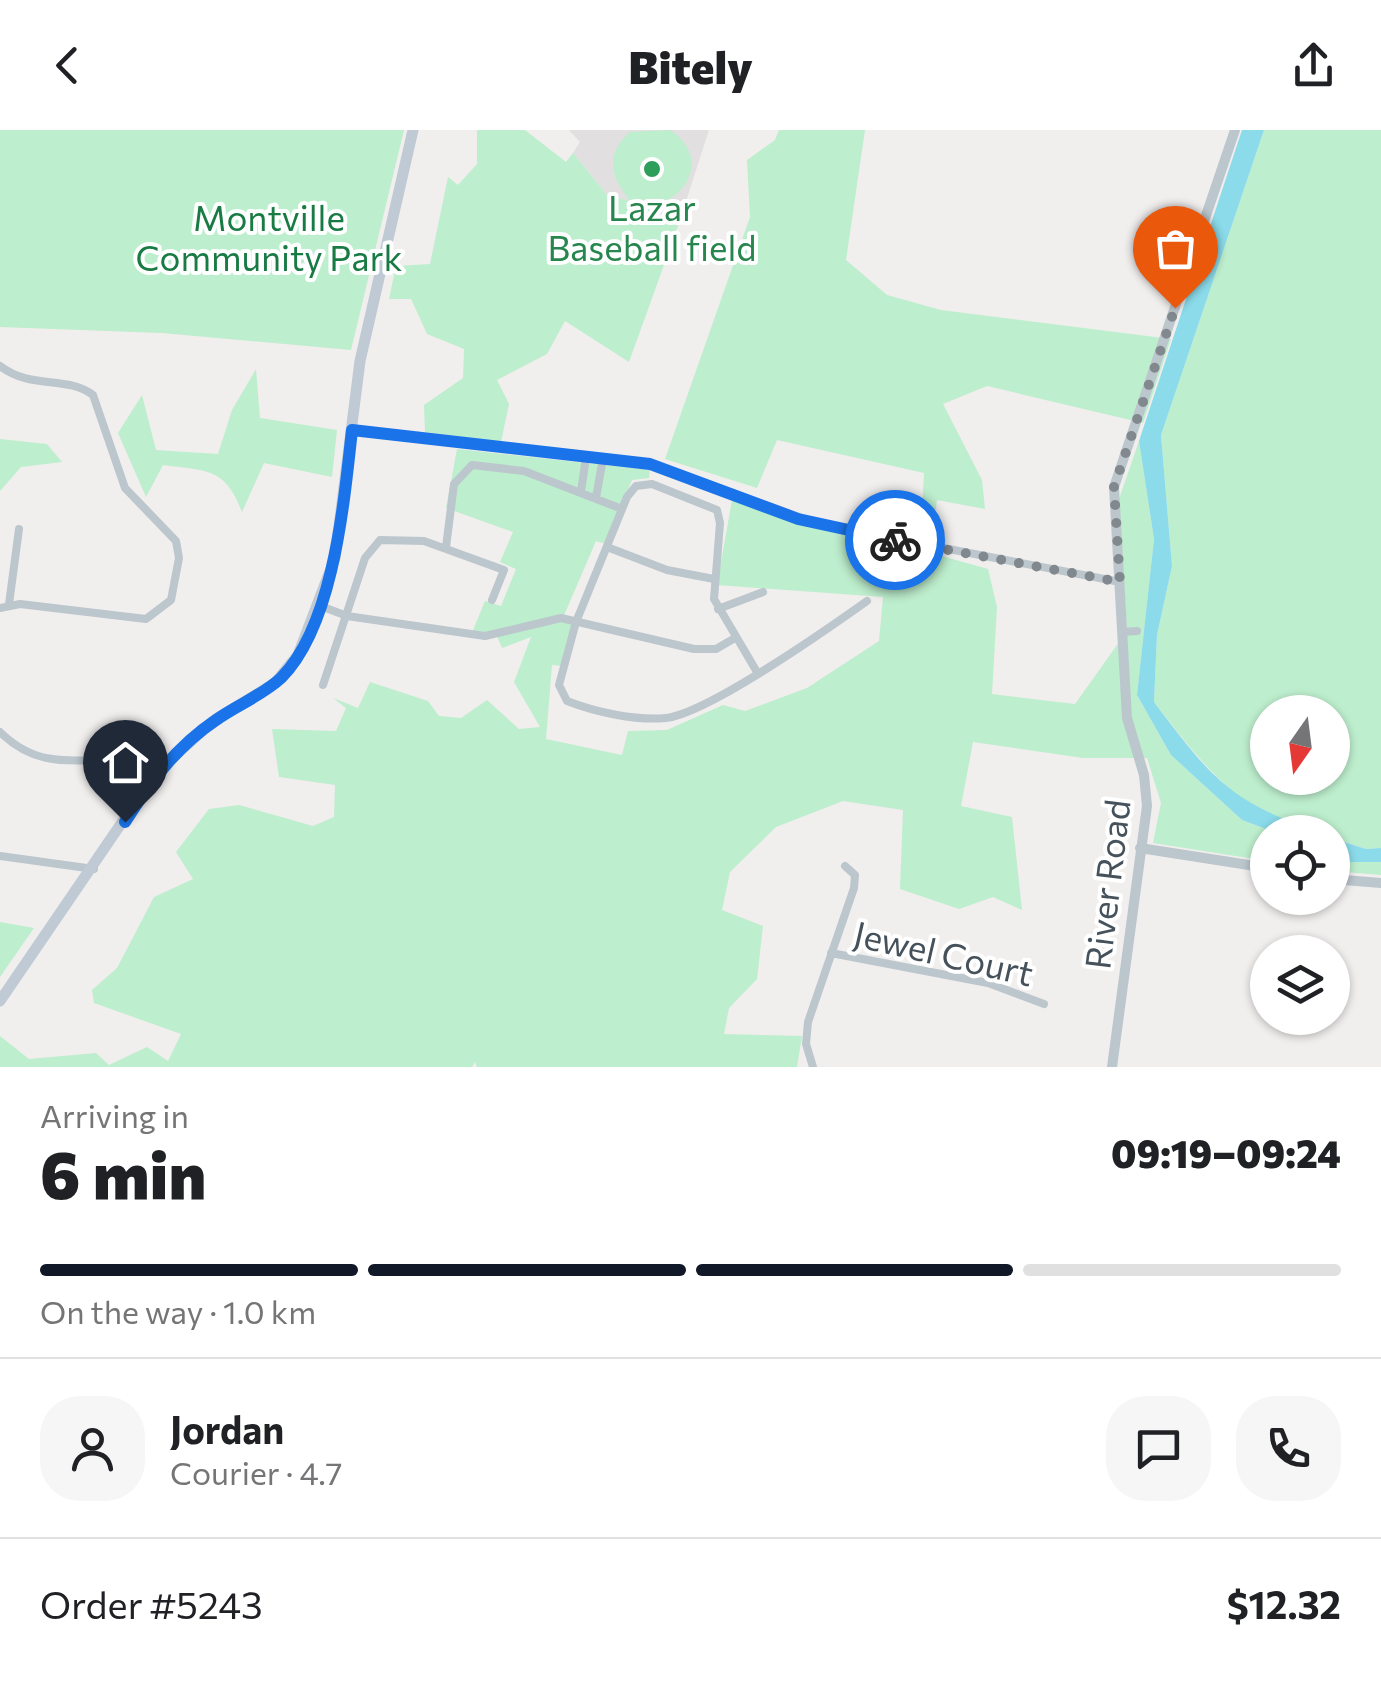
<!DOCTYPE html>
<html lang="en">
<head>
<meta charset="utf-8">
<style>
	:root { --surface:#fff; --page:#f6f6f6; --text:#202124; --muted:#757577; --line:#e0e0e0; --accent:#111827 }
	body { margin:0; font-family:Commissioner,sans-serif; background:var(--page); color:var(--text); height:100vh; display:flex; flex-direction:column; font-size:38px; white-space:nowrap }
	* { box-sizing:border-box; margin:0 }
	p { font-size:32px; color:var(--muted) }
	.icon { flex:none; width:55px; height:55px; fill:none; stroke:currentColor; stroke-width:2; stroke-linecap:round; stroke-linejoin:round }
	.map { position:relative; height:937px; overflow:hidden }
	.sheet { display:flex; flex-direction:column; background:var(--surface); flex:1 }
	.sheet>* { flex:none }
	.needle { width:65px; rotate:194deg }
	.buttons { position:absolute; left:1250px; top:565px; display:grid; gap:20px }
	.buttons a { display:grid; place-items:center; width:100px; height:100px; border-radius:50%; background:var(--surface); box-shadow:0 2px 8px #0004; font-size:50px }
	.pin { position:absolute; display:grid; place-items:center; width:85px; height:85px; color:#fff; margin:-102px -42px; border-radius:50% 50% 50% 0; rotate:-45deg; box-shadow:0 0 10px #0007 }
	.pin .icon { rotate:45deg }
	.courier { position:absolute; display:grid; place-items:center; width:100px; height:100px; margin:-50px; border:8px solid #1a73e8; border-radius:50%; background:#fff; color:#222; box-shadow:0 2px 12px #0007 }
	.headline em { font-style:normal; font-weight:800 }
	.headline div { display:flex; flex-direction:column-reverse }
	.headline { display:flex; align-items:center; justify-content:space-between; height:170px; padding:0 40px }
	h1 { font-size:65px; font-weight:800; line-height:75px }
	.bar { display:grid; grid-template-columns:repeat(4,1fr); gap:15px 10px; align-content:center; height:120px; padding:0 40px }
	.bar i { height:12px; border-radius:8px; background:var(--line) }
	.bar .active { background:var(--accent) }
	.bar p { grid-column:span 4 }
	.line { display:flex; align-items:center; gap:25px; padding:0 40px; border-top:2px solid var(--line) }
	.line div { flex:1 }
	.round { display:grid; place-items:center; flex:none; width:105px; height:105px; border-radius:40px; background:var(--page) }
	header { display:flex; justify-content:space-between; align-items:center; height:130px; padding:0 40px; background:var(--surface); font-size:45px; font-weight:800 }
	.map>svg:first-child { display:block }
</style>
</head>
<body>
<header><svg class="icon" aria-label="back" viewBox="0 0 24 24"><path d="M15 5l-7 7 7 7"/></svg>Bitely<svg class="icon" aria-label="share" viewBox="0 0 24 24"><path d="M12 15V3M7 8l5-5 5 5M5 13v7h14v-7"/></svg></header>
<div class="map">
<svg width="1381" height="937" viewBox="0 0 1381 937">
	<rect width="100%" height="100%" fill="#f1eeee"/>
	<path fill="#e2dfe0" d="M569,0h140l-31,96 -39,-22 -32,-9 -34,-42 7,-11z"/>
	<path fill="#bdeecd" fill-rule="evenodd" d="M0,0h404l-53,220 -189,-17 -162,-6z
		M477,0h48l41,32 7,-9 34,42 23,6c-18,-23 -27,-45 0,-69l40,-2c42,27 17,74 -26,76l34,20 -49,136 -64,-41 -18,33 -50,26 12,24 -8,38 -76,-10 -1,-27 39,-27 1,-29 -37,-15 -16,-35h-22l7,-33 34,-2 18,-87 10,8 19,-21z
		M779,0h86l-19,130 41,35 54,15 230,29 -28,84 -156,-37 -44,18 39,76 3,29 -48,-9 -6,53 57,16 9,38 -5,87 83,10 52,-73 -8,-132 20,-58 15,98 -17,156 34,60 71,65 32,12h-6l-1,29 -114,-18 8,-40 -14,-45h-64l-110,-16 -12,64 51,11 10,93 -29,-13 -34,12 -59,-20 3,-79 -60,-9 -67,26 -46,45 -8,38 41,16 -6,53 -28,29 -5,26 78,2 -5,31h-320l-2,-5 -3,5h-472v-31l29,23 67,-6 13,12 38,-18 21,14 13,-27 -87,-31 -2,-13 25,-22 37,-71 39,-18 -17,-27 33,-43 30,-4 74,21 21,-9 1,-32 -56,-8 -7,-48 64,2 10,-23 -13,-10 25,10 12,-26 58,19 11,15 22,2 26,-18 32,29 21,-2 -26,-45 17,-45 -29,11 -5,-12 -26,-1 14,-34 16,5 15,-37 -16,-7 13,-30 -67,-24 11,-59 193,21 -1,8 -17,2 -26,64 -10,-3 -34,79 13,5 -13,41 -10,-1 -6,74 76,16 6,-24 39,-1 56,-25 22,6 62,-23 72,-47 4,-44 -166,-12 15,-85 73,26 115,25 4,-78 -147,-33 -20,48 -92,-29 85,-242 -3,-57 28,-20z
		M1264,0h117v718l-15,1 -33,-11 -1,-6c-82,0 -133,-73 -178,-130l3,-67 15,-69 -11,-131zM1268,582h64v66h-64z
		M256,239l4,49 77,12 -5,47 -68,-14 -22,49c-17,-45 -35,-41 -79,-47l-17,32 -28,-64 24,-38 14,55 62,4 14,-44z
		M0,309l47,5 15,18 -41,5 -21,24z
		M1332,726l16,6h33v13l-48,-4z
		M0,792l34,6 -34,49z"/>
	<path fill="#8bdbea" d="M1242,0h22l-103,305 11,131 -15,69 -3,67c56,74 74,99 164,130h-44l-32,-12 -71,-65 -34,-60 17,-156 -15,-98z
		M1332,708l34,11 15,-1v14h-33l-15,-6z"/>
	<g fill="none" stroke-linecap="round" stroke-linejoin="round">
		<path stroke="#bcc6cd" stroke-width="8" d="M0,236c31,24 66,9 93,29l32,93 51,53 3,17 -8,42 -25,19 -126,-15 -20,4
			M352,300l298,34 169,60 301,58
			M581,362l5,-35
			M596,368l7,-40
			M446,417l8,-63 18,-19 52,6 98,38
			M607,417l60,23 47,9
			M9,474l10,-75
			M318,475l29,11 138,20 76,-18 133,31h22l19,-11
			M718,479l45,-17
			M1122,502l15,-1
			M757,542l-43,-73 6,-76 -3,-13 -65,-26 -16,2 -9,11 -51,125 -17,63 8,16c28,11 69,20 99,17 42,-5 163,-90 201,-117
			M323,555l42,-127 15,-18 44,1 80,29 -12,30
			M0,602c53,52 102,12 160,37
			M0,726l94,13
			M831,823l157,30 56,21
			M813,937l-7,-23 2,-22 46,-134 1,-13 -10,-9"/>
		<path stroke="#bcc6cd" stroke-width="10" d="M1140,718l128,20
			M1332,749l49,4
			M1112,937l35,-261 -3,-31 -17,-57 -13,-231 121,-357"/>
		<path stroke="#bfcad5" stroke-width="11" d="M0,871l155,-227 57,-52 63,-39 23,-28 37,-97 25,-197 53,-231"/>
	</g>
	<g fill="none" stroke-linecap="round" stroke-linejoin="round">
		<path stroke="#82898e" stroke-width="10" stroke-dasharray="0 18" d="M895,410l225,42 -6,-95 61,-179"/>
		<path stroke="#1a73e8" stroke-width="12" d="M125,692c26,-41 51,-75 91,-102 21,-15 47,-25 65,-42 53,-53 63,-177 71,-248l298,34 148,55 97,21"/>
	</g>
	<circle fill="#2e9e5b" stroke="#fff" stroke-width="4" cx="652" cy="39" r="10"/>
	<g text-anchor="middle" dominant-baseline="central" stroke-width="8" stroke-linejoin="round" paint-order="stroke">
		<g font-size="35" fill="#27864d" stroke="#fff">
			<text x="652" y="76">Lazar<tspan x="652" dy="40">Baseball field</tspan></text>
		</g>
		<g font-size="35" fill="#197b44" stroke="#fff">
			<text x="269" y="86">Montville<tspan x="269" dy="40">Community Park</tspan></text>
		</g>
		<g font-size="35" fill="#46525b" stroke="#fff">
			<text transform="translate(1106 754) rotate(-83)">River Road</text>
			<text transform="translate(944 822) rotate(13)">Jewel Court</text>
		</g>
	</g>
</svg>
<div class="buttons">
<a><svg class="needle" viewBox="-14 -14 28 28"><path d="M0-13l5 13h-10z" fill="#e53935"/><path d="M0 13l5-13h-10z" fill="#757577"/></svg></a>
<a><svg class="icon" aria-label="locate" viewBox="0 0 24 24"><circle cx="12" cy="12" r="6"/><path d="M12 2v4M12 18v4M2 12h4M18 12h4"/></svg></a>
<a><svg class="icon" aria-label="layers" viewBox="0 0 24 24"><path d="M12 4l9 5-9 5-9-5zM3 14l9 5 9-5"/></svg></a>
</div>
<div class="pin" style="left:1175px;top:178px;background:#ea580c"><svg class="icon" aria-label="bag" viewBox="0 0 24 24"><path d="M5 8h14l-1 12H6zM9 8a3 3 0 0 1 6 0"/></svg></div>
<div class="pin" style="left:125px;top:692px;background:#1f2937"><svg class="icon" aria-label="home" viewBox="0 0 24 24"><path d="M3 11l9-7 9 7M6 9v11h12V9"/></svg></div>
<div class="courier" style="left:895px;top:410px"><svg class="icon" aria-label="bike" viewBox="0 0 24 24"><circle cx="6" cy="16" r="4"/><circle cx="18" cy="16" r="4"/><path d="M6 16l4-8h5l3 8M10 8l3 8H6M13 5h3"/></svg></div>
</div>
<section class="sheet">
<div class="headline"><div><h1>6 min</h1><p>Arriving in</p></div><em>09:19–09:24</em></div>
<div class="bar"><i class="active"></i><i class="active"></i><i class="active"></i><i></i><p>On the way · 1.0 km</p></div>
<div class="line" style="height:180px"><a class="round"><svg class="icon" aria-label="person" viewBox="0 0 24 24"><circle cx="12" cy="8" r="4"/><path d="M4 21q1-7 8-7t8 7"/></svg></a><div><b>Jordan</b><p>Courier · 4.7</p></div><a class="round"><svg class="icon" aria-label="chat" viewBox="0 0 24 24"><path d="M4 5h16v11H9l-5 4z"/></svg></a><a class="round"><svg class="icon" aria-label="phone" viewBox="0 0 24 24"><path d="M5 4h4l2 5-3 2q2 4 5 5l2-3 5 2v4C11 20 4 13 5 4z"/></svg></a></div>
<div class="line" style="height:130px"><div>Order #5243</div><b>$12.32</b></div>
</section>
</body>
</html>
